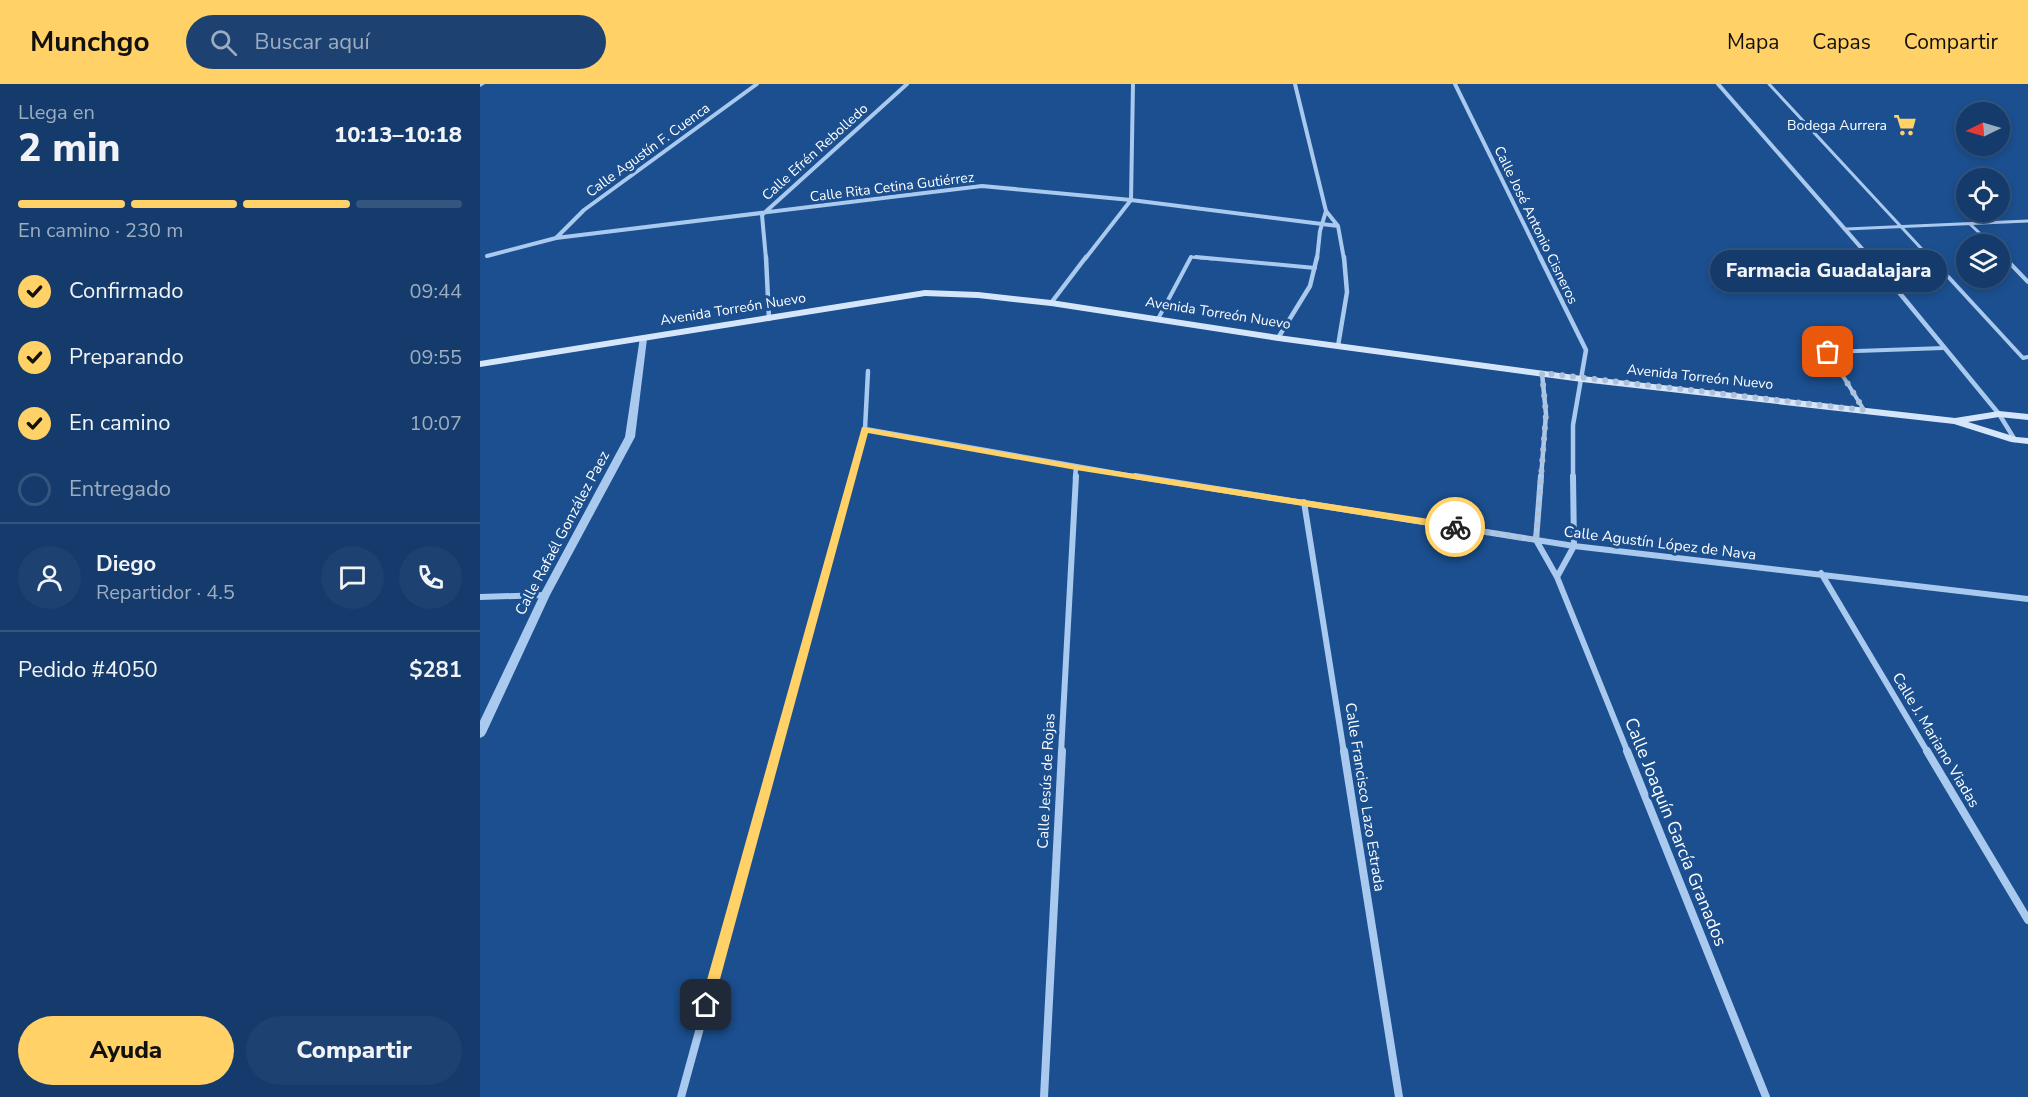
<!DOCTYPE html>
<html lang="es">
<head>
<meta charset="utf-8">
<style>
	:root { --surface:#143b6b; --page:#1d4271; --text:#f1f3f6; --muted:#9dadc1; --line:#33557e; --accent:#ffd166 }
	body { margin:0; font-family:"Nunito Sans",sans-serif; background:var(--page); color:var(--text); height:100vh; display:flex; flex-direction:column; font-size:22px; white-space:nowrap }
	* { box-sizing:border-box; margin:0 }
	p { font-size:20px; color:var(--muted) }
	.icon { flex:none; width:33px; height:33px; fill:none; stroke:currentColor; stroke-width:2; stroke-linecap:round; stroke-linejoin:round }
	.map { position:relative; flex:1; overflow:hidden }
	.side { display:flex; flex-direction:column; background:var(--surface); width:480px }
	.side>* { flex:none }
	.needle { width:39px; rotate:265deg }
	.controls { position:absolute; left:1476px; top:18px; display:grid; gap:12px }
	.controls a { display:grid; place-items:center; width:54px; height:54px; border-radius:50%; background:var(--surface); box-shadow:0 3px 9px #0003,0 0 0 2px var(--line); font-size:30px }
	.pin { position:absolute; display:grid; place-items:center; width:51px; height:51px; color:#fff; margin:-26px; border-radius:12px; box-shadow:0 3px 9px #0006 }
	.courier { position:absolute; display:grid; place-items:center; width:60px; height:60px; margin:-30px; border:4px solid #ffd166; border-radius:50%; background:#fff; color:#222; box-shadow:0 2px 8px #0007 }
	.bubble { position:absolute; height:42px; border-radius:21px; background:var(--surface); box-shadow:0 3px 9px #0003,0 0 0 2px var(--line); font-size:20px; font-weight:800; line-height:42px; text-align:center }
	.head em { font-style:normal; font-weight:800 }
	.head div { display:flex; flex-direction:column-reverse }
	.head { display:flex; align-items:center; justify-content:space-between; height:102px; padding:0 18px }
	h1 { font-size:39px; font-weight:800; line-height:45px }
	.bar { display:grid; grid-template-columns:repeat(4,1fr); gap:9px 6px; align-content:center; height:72px; padding:0 18px }
	.bar i { height:8px; border-radius:4px; background:var(--line) }
	.bar .on { background:var(--accent) }
	.bar p { grid-column:span 4 }
	.line { display:flex; align-items:center; gap:15px; padding:0 18px; border-top:2px solid var(--line) }
	.line div { flex:1 }
	.round { display:grid; place-items:center; flex:none; width:63px; height:63px; border-radius:32px; background:var(--page) }
	ol { padding:0 18px; list-style:none }
	li { display:flex; align-items:center; gap:18px; height:66px }
	li p { margin-inline-start:auto }
	li .icon { padding:6px; border-radius:50%; background:var(--accent); color:#111; stroke-width:4 }
	li:last-child { color:var(--muted) }
	li i { width:33px; height:33px; border:3px solid var(--line); border-radius:50% }
	.button { display:flex; gap:12px; margin-top:auto; padding:12px 18px }
	.button a { flex:1; height:69px; border-radius:36px; background:var(--accent); color:#111; font-size:24px; font-weight:800; line-height:69px; text-align:center }
	.button a+a { background:var(--page); color:var(--text) }
	header { display:flex; align-items:center; gap:36px; box-sizing:border-box; height:84px; padding:0 30px; background:var(--accent); color:#111 }
	header strong { font-size:28px }
	nav { display:flex; gap:33px; margin-inline-start:auto; font-size:21px }
	.search { width:420px; height:54px; background:var(--page); display:flex; align-items:center; gap:15px; box-sizing:border-box; padding:0 21px; border-radius:33px; color:var(--muted); font-size:22px }
	main { display:flex; flex:1; min-height:0 }
	.map>svg:first-child { display:block }
</style>
</head>
<body>
<header>
<strong>Munchgo</strong>
<div class="search"><svg class="icon" aria-label="search" viewBox="0 0 24 24"><circle cx="10" cy="10" r="6"/><path d="M15 15l6 6"/></svg>Buscar aquí</div>
<nav><a>Mapa</a><a>Capas</a><a>Compartir</a></nav>
</header>
<main>
<section class="side">
<div class="head"><div><h1>2 min</h1><p>Llega en</p></div><em>10:13–10:18</em></div>
<div class="bar"><i class="on"></i><i class="on"></i><i class="on"></i><i></i><p>En camino · 230 m</p></div>
<ol>
<li><svg class="icon" aria-label="check" viewBox="0 0 24 24"><path d="M5 12l5 5 9-10"/></svg>Confirmado<p>09:44</p></li>
<li><svg class="icon" aria-label="check" viewBox="0 0 24 24"><path d="M5 12l5 5 9-10"/></svg>Preparando<p>09:55</p></li>
<li><svg class="icon" aria-label="check" viewBox="0 0 24 24"><path d="M5 12l5 5 9-10"/></svg>En camino<p>10:07</p></li>
<li><i></i>Entregado</li>
</ol>
<div class="line" style="height:108px"><a class="round"><svg class="icon" aria-label="person" viewBox="0 0 24 24"><circle cx="12" cy="8" r="4"/><path d="M4 21q1-7 8-7t8 7"/></svg></a><div><b>Diego</b><p>Repartidor · 4.5</p></div><a class="round"><svg class="icon" aria-label="chat" viewBox="0 0 24 24"><path d="M4 5h16v11H9l-5 4z"/></svg></a><a class="round"><svg class="icon" aria-label="phone" viewBox="0 0 24 24"><path d="M5 4h4l2 5-3 2q2 4 5 5l2-3 5 2v4C11 20 4 13 5 4z"/></svg></a></div>
<div class="line" style="height:78px"><div>Pedido #4050</div><b>$281</b></div>
<div class="button"><a>Ayuda</a><a>Compartir</a></div>
</section>
<div class="map">
<svg width="1548" height="1013" viewBox="0 0 1548 1013">
	<rect width="100%" height="100%" fill="#1b4f8f"/>
	<g fill="none" stroke-linecap="round" stroke-linejoin="round">
		<path stroke="#a9c9ee" stroke-width="3" d="M1289,0l162,175
			M1490,140l21,20
			M1366,145l182,-8
			M1520,169l6,6
			M710,175l1,-2 22,2"/>
		<path stroke="#a9c9ee" stroke-width="4" d="M716,173l119,11
			M1450,173l93,101 5,-1
			M1524,173l24,25
			M678,235l33,-62
			M1384,326l-36,-58 116,-4"/>
		<path stroke="#a9c9ee" stroke-width="4" d="M815,0l31,127 12,15 6,33
			M975,0l86,175
			M1238,0l153,175
			M76,154l28,-28 173,-126
			M7,172l69,-18 426,-52 149,14 207,26
			M286,175l-4,-44 145,-131
			M605,175l46,-59 2,-116
			M837,175l3,-28 6,-20"/>
		<path stroke="#a9c9ee" stroke-width="4.5" d="M286,173l3,62
			M1060,173l46,93 -13,75v53
			M1390,173l129,157 16,26
			M571,219l35,-46
			M798,254l32,-52 7,-29
			M858,262l9,-54 -3,-35
			M385,345l279,49
			M372,394l13,-49 3,-58
			M595,394l1,-11
			M1061,394l5,-64 -4,-41"/>
		<path stroke="#a9c9ee" stroke-width="6" d="M655,392l439,70 454,53
			M1061,392l-5,64 21,37 71,176
			M824,418l40,251
			M1341,489l107,180
			M1077,493l17,-31 -1,-70
			M0,513l65,-2
			M296,669l76,-277
			M581,669l15,-277"/>
		<path stroke="#a9c9ee" stroke-width="8" d="M864,667l55,346
			M1147,667l139,346
			M1447,667l101,169
			M201,1013l95,-346
			M564,1013l18,-346"/>
		<path fill="#a9c9ee" fill-rule="evenodd" d="M0,0h5l-5,3z
			M160,253h6l1,2 -12,98 -85,158 -64,138 -2,3 -4,2v-17l60,-126 85,-158z"/>
		<path fill="#d6e6fa" fill-rule="evenodd" d="M445,206l53,2 73,8 227,35 304,41 373,42 44,-7 29,3v6l-29,-3 -31,5 48,15 12,1v6l-17,-2 -57,-18 -372,-42 -304,-41 -227,-35 -73,-8 -53,-2 -445,71v-6z"/>
	</g>
	<path fill="#ffd166" d="M382,343l214,38 379,58 5,4 -5,3 -379,-60 -208,-37 -155,572 -2,4 -5,2 -4,-2 -2,-4z"/>
	<g fill="none" stroke-linecap="round" stroke-linejoin="round">
		<path stroke="#afc1d8" stroke-width="6" stroke-dasharray="0 10.8" d="M975,443l81,13 10,-126 -4,-41 322,37 -36,-58"/>
	</g>
	<defs>
		<g id="supermarket-bare" transform="scale(1.8)"><path d="M-6-5.5h2.5l.6 2H6L4.5 2H-2.5L-4.4-4H-6ZM-1.5 3.2a1.3 1.3 0 1 0 .1 0ZM3 3.2a1.3 1.3 0 1 0 .1 0Z" fill="#ffd166" stroke="#1b4f8f" stroke-width="2.5" paint-order="stroke"/></g>
	</defs>
	<g fill-rule="evenodd">
		<use href="#supermarket-bare" x="1425" y="41"/>
	</g>
	<g text-anchor="middle" dominant-baseline="central" stroke-width="6" stroke-linejoin="round" paint-order="stroke">
		<g font-size="14" fill="#fff" stroke="#1b4f8f" text-anchor="end">
			<text x="1407" y="41">Bodega Aurrera</text>
		</g>
		<g font-size="14" fill="#fff" stroke="#1b4f8f">
			<text transform="translate(168 66) rotate(-36)">Calle Agustín F. Cuenca</text>
			<text transform="translate(335 68) rotate(-42)">Calle Efrén Rebolledo</text>
			<text transform="translate(412 103) rotate(-7)">Calle Rita Cetina Gutiérrez</text>
			<text transform="translate(1056 141) rotate(64)">Calle José Antonio Cisneros</text>
			<text transform="translate(253 225) rotate(-9)">Avenida Torreón Nuevo</text>
			<text transform="translate(738 229) rotate(9)">Avenida Torreón Nuevo</text>
			<text transform="translate(1220 293) rotate(6)">Avenida Torreón Nuevo</text>
		</g>
		<g font-size="15" fill="#fff" stroke="#1b4f8f">
			<text transform="translate(82 449) rotate(-62)">Calle Rafaél González Paez</text>
			<text transform="translate(1180 459) rotate(7)">Calle Agustín López de Nava</text>
			<text transform="translate(1456 656) rotate(59)">Calle J. Mariano Viadas</text>
			<text transform="translate(566 697) rotate(-87)">Calle Jesús de Rojas</text>
			<text transform="translate(885 713) rotate(81)">Calle Francisco Lazo Estrada</text>
		</g>
		<g font-size="18" fill="#fff" stroke="#1b4f8f">
			<text transform="translate(1196 748) rotate(68)">Calle Joaquín García Granados</text>
		</g>
	</g>
</svg>
<div class="controls">
<a><svg class="needle" viewBox="-14 -14 28 28"><path d="M0-13l5 13h-10z" fill="#e53935"/><path d="M0 13l5-13h-10z" fill="#9dadc1"/></svg></a>
<a><svg class="icon" aria-label="locate" viewBox="0 0 24 24"><circle cx="12" cy="12" r="6"/><path d="M12 2v4M12 18v4M2 12h4M18 12h4"/></svg></a>
<a><svg class="icon" aria-label="layers" viewBox="0 0 24 24"><path d="M12 4l9 5-9 5-9-5zM3 14l9 5 9-5"/></svg></a>
</div>
<div class="pin" style="left:1348px;top:268px;background:#ea580c"><svg class="icon" aria-label="bag" viewBox="0 0 24 24"><path d="M5 8h14l-1 12H6zM9 8a3 3 0 0 1 6 0"/></svg></div>
<div class="pin" style="left:226px;top:921px;background:#1f2937"><svg class="icon" aria-label="home" viewBox="0 0 24 24"><path d="M3 11l9-7 9 7M6 9v11h12V9"/></svg></div>
<div class="courier" style="left:975px;top:443px"><svg class="icon" aria-label="bike" viewBox="0 0 24 24"><circle cx="6" cy="16" r="4"/><circle cx="18" cy="16" r="4"/><path d="M6 16l4-8h5l3 8M10 8l3 8H6M13 5h3"/></svg></div>
<div class="bubble" style="left:1230px;top:166px;width:237px">Farmacia Guadalajara</div>
</div>
</main>
</body>
</html>
